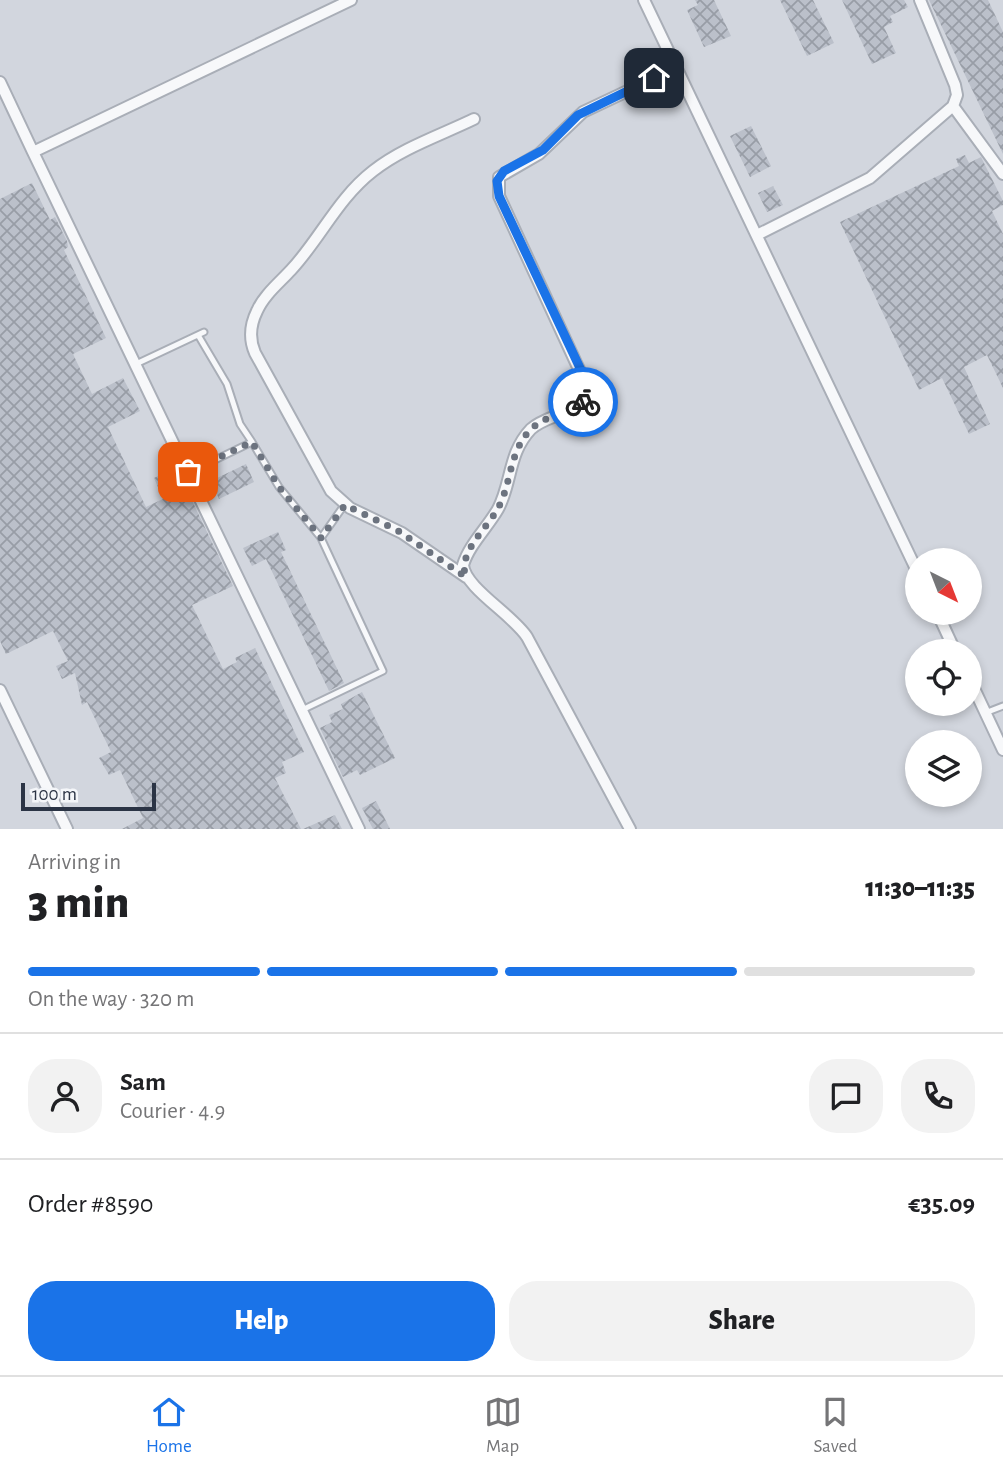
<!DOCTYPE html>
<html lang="en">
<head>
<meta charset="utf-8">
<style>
	:root { --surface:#fff; --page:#f2f2f2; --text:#202124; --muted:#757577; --line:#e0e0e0; --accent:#1a73e8 }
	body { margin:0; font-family:"Alegreya Sans",sans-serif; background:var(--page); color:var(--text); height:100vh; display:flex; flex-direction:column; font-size:26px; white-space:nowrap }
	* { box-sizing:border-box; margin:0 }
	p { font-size:23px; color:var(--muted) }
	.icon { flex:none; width:38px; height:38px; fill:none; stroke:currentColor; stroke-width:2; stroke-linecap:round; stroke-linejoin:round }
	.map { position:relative; height:829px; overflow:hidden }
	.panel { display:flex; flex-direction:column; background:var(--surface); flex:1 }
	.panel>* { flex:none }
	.needle { width:46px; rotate:138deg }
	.controls { position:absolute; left:905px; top:548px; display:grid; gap:14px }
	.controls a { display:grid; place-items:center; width:77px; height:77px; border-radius:50%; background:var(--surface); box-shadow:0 4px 10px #0003; font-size:35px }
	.scale { position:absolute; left:21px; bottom:18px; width:135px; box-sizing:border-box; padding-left:7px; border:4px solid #2b3445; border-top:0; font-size:19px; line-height:24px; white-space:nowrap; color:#2b3445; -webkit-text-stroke:5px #f4f6f9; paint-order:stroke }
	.pin { position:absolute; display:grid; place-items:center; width:60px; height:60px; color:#fff; margin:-30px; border-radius:14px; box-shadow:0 4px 10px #0006 }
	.courier { position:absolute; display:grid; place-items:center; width:70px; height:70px; margin:-35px; border:5px solid #1a73e8; border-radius:50%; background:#fff; color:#222; box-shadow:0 2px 9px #0007 }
	.overview em { font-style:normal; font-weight:800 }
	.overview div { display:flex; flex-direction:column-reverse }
	.overview { display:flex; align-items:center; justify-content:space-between; height:119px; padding:0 28px }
	h1 { font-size:46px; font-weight:800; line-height:52px }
	.bar { display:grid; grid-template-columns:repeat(4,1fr); gap:10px 7px; align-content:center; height:84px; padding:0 28px }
	.bar i { height:9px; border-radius:5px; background:var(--line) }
	.bar .current { background:var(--accent) }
	.bar p { grid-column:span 4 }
	.line { display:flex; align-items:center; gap:18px; padding:0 28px; border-top:2px solid var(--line) }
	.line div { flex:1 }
	.round { display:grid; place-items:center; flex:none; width:74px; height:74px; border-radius:28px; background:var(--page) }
	.primary-button { display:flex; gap:14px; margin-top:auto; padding:14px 28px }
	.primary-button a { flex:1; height:80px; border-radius:28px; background:var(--accent); color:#fff; font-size:28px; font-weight:800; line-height:80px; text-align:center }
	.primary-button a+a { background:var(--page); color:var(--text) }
	.tabs { display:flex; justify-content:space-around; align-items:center; height:98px; border-top:2px solid var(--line); background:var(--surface); font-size:19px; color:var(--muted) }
	.tabs a { display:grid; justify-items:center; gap:4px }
	.tabs .current { color:var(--accent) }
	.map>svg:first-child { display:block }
</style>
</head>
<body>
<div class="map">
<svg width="1003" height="829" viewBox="0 0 1003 829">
	<defs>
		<pattern id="building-cross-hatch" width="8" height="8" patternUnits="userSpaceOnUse" patternTransform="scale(1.75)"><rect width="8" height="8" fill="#bbc0ca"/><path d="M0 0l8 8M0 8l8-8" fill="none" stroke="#989da6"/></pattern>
	</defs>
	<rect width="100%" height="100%" fill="#e4e7ec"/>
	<path fill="#d2d6de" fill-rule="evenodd" d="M0,0h1003v829h-1003zM917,560h53v52h-53zM917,651h53v53h-53zM917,742h53v52h-53z"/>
	<path fill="url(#building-cross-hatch)" d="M695,0h19l17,36 -27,11 -17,-37 11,-5z
		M780,0h33l21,43 -27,13z
		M842,0h62l4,7 -18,9 3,6 -9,5 12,26 -24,11z
		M929,0h59l15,32v122z
		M751,126l20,40 -21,11 -20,-41z
		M965,155l4,8 12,-6 22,44v4l-11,6 11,23v154l-16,-33 -23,12 26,57 -21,10 -27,-56 -23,12 -79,-168 119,-56 -3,-7z
		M32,183l18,37 5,-3 12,24 1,6 -4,3 42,88 -33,16 19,40 31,-16 17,33 -32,16 38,80 17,-8 -9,-21 17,-8 7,16 6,-2 49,102 -41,19 31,64 14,-7 -2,-4 20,-10 49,104 -22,10 4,11 -11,5 26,51h-179l21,-11 -23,-48 -11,5 -10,-17 12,-6 -24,-50 -5,3 -7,-32 -13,6 -6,-13 12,-5 -15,-30 -47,23 -6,-13v-442z
		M773,186l10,19 -16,7 -9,-19z
		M246,464l8,18 -35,17 -8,-18z
		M278,532l8,18 -5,2 63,131 -15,8 -63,-132 -14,7 -9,-18z
		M362,692l33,66 -35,17 -3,-5 -14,7 -23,-49 12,-6 -3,-7 14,-6 -2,-5z
		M376,801l14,28h-17l-11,-21z
		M335,815l7,14h-39z"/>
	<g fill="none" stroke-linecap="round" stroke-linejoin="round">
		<g stroke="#a9aeb7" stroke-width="9">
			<path id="service" d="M198,335l29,49 13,40 12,18
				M136,364l68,-32
				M188,473l64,-31 27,45 42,51
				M302,710l81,-39 -62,-133 24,-34
				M985,713l18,-7"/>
		</g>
		<g stroke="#a9aeb7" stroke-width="14">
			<path id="minor" d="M644,0l273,571
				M0,82l33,70 318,-152
				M953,106l50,68
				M33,152l326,677
				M757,235l113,-57 83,-72 4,-11 -2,-10 -35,-85
				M466,577l-64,-44 -52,-25 -19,-17 -76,-138c-6,-14 -5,-28 2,-42 7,-16 22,-28 34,-41 29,-31 47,-72 82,-99 29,-23 68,-36 101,-52
				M937,612l18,39
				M970,680l33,70
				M0,690l67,139
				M630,829l-103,-192c-15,-23 -62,-49 -64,-72 6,-20 24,-37 35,-56 14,-26 10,-56 33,-80 16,-15 50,-15 58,-38l-90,-195v-19l40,-23 44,-42 93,-44"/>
		</g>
		<use href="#service" stroke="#f7f8fa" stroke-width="5"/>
		<use href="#minor" stroke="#f7f8fa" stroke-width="10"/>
	</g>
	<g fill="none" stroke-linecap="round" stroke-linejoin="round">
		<path stroke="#6c737f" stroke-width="7" stroke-dasharray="0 12.6" d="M188,472l64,-30 27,45 42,51 24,-33 52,25 69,47c-9,-23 20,-48 31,-67 15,-26 11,-56 33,-80 14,-14 37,-17 53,-28"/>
		<path stroke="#1a73e8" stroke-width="9" d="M583,402l5,-8v-9l-89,-189 -2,-15 7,-10 39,-21 35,-35 76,-37"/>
	</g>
</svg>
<div class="controls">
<a><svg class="needle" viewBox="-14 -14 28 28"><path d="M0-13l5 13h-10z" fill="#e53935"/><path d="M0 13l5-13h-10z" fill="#757577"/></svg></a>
<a><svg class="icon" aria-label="locate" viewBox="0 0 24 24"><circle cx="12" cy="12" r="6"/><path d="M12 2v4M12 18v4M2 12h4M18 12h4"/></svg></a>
<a><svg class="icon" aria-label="layers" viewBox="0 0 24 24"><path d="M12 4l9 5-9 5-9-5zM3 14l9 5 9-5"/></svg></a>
</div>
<div class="scale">100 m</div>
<div class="pin" style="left:188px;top:472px;background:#ea580c"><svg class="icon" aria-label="bag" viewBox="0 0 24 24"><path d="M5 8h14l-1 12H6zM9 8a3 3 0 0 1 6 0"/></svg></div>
<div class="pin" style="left:654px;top:78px;background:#1f2937"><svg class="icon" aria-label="home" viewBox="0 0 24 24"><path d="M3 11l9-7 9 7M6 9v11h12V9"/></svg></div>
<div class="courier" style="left:583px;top:402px"><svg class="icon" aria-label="bike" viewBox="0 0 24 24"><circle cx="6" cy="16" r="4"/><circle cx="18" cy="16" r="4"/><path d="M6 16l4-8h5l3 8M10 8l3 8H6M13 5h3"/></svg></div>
</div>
<section class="panel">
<div class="overview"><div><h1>3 min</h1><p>Arriving in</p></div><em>11:30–11:35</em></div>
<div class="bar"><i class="current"></i><i class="current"></i><i class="current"></i><i></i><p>On the way · 320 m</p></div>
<div class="line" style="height:126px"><a class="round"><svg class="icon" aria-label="person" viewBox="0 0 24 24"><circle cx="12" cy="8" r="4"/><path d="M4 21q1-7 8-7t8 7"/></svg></a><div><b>Sam</b><p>Courier · 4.9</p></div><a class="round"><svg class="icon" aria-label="chat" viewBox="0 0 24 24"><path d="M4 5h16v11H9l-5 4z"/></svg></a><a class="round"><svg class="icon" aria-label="phone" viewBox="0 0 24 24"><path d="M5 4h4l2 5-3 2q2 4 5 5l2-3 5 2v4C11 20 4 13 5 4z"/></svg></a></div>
<div class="line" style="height:91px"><div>Order #8590</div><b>€35.09</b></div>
<div class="primary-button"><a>Help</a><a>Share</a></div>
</section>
<nav class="tabs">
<a class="current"><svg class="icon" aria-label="home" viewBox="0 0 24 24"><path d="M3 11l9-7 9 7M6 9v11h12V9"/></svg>Home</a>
<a><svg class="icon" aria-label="map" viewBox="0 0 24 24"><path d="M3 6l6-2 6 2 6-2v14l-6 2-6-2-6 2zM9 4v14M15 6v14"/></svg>Map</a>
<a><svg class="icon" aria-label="saved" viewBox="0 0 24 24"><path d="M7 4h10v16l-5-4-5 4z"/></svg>Saved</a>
</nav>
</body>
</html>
